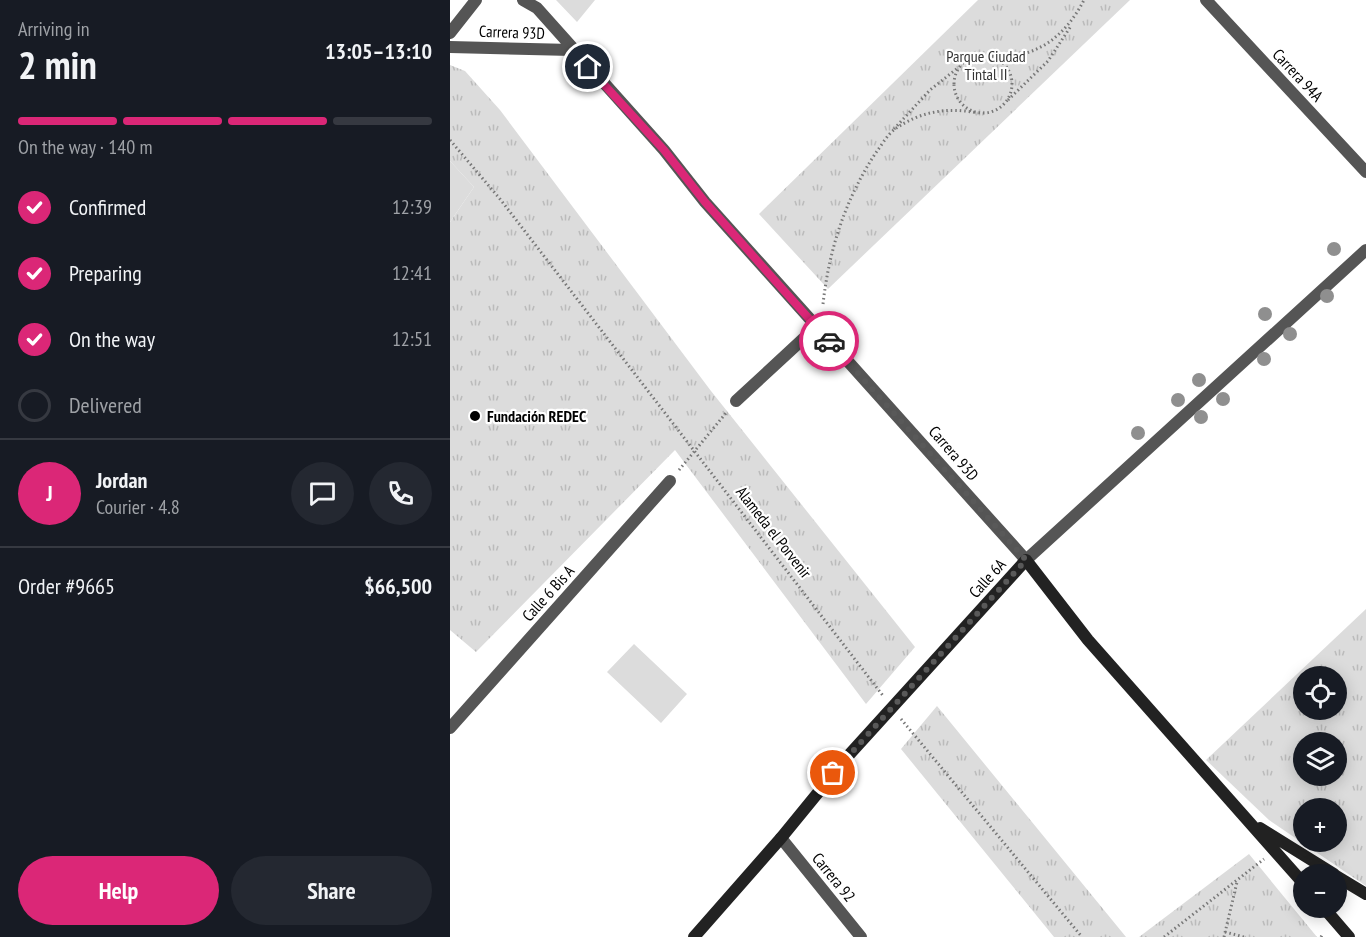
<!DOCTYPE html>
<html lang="en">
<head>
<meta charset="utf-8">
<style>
	:root { --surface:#171b24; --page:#242831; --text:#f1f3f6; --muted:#9ea1a6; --line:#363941; --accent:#db2777 }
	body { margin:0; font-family:"PT Sans Narrow",sans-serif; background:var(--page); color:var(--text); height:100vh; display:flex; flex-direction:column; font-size:22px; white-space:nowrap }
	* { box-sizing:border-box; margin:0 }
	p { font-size:20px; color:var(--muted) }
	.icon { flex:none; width:33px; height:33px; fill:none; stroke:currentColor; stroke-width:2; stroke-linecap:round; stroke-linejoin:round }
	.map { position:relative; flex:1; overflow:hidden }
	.panel { display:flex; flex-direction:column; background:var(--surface); width:450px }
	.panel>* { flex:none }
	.tools { position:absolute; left:843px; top:666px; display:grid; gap:12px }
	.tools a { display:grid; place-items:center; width:54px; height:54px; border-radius:50%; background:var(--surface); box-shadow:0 3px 15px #0003; font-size:30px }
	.pin { position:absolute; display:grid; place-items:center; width:51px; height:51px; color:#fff; margin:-26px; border:3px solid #fff; border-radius:50%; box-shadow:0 2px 6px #0007 }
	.courier { position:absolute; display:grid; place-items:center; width:60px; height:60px; margin:-30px; border:4px solid #db2777; border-radius:50%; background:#fff; color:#222; box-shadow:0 2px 8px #0007 }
	.summary em { font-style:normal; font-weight:800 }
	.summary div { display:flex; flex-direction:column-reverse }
	.summary { display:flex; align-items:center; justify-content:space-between; height:102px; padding:0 18px }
	h1 { font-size:39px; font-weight:800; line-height:45px }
	.bar { display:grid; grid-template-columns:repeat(4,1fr); gap:9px 6px; align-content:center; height:72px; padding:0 18px }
	.bar i { height:8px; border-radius:4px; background:var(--line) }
	.bar .current { background:var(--accent) }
	.bar p { grid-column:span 4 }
	.line { display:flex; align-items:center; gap:15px; padding:0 18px; border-top:2px solid var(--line) }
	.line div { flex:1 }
	.round { display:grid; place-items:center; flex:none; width:63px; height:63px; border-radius:32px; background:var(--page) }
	ol { padding:0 18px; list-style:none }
	li { display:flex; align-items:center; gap:18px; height:66px }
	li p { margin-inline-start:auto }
	li .icon { padding:6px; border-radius:50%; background:var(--accent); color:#fff; stroke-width:4 }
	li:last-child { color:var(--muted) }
	li i { width:33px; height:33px; border:3px solid var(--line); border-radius:50% }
	.primary-button { display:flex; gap:12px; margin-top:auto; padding:12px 18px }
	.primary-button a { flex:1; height:69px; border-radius:36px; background:var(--accent); color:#fff; font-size:24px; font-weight:800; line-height:69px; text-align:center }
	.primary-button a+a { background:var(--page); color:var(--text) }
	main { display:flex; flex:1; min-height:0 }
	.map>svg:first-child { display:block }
</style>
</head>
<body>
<main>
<section class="panel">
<div class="summary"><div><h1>2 min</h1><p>Arriving in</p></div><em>13:05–13:10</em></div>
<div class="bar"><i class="current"></i><i class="current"></i><i class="current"></i><i></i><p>On the way · 140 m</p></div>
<ol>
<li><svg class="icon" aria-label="check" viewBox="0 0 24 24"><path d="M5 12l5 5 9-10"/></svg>Confirmed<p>12:39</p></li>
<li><svg class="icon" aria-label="check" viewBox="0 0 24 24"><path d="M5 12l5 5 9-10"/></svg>Preparing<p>12:41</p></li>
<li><svg class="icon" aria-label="check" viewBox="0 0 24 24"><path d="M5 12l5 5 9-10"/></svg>On the way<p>12:51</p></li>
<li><i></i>Delivered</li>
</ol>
<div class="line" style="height:108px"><b class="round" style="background:var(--accent);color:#fff">J</b><div><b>Jordan</b><p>Courier · 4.8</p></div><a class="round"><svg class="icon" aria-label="chat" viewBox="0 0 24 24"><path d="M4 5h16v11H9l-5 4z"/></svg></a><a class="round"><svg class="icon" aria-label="phone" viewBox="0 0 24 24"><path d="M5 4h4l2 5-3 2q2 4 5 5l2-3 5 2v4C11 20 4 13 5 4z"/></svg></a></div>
<div class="line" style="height:78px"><div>Order #9665</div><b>$66,500</b></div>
<div class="primary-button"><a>Help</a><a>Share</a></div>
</section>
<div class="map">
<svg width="916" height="937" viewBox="0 0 916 937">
	<defs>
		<pattern id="park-tufts" width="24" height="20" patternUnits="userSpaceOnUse" patternTransform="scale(1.5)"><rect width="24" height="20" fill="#dcdcdc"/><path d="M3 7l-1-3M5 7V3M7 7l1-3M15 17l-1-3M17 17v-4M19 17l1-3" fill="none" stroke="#bbb"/></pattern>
	</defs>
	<rect width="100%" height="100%" fill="#fff"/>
	<path fill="#dcdcdc" d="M106,0h39l-18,22z
		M0,161l24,26 -24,35z
		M184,644l53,50 -26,29 -54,-51z"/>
	<path fill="url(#park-tufts)" fill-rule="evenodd" d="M528,0h152l-302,289 -69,-75z
		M0,65l15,6 35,39 211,281 204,256 -49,57 -191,-254 -199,202 -26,-22v-408l24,-35 -24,-26z
		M916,609v277l-97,-66 -63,-60zM854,676h32v34h-32zM854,742h32v34h-32zM886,808v34h-32v-34z
		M487,706l189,231h-72l-153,-188z
		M799,854l68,83h-178z"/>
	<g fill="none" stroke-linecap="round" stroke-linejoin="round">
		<path stroke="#777" stroke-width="3" stroke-dasharray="1.5 3" stroke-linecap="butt" d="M504 84a29 29 0 1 1 58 0a29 29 0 1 1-58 0Z
			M542,56c43,4 73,-19 92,-56
			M558,100l40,-39 23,-35
			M444,129l36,-39 29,-23
			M0,140l50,59 384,498
			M373,304c6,-54 22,-104 52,-150 6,-8 12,-19 20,-25 26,-18 53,-22 83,-16
			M229,470l47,-57
			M451,719l181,218
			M775,932l19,5
			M714,937l100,-78
			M774,937l13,-55
			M871,937l2,-4"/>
		<path stroke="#555" stroke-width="12" d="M73,0l14,8 127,142 41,52 321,358 340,-310
			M756,0l160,172
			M0,33l26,-33
			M0,47l122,3
			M286,401l80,-74
			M0,728l220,-247
			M331,838l80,99"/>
		<path stroke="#222" stroke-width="12" d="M810,828l74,46
			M886,876l30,18
			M874,908l25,29
			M244,937l87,-99 67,-82 178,-196 62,80 216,244"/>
	</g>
	<g fill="#8f8f8f">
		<circle cx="884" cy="249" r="7"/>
		<circle cx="877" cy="296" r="7"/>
		<circle cx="815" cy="314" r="7"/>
		<circle cx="840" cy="334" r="7"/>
		<circle cx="814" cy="359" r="7"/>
		<circle cx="749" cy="380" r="7"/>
		<circle cx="773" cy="399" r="7"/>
		<circle cx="728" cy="400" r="7"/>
		<circle cx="751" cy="417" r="7"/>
		<circle cx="688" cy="433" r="7"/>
	</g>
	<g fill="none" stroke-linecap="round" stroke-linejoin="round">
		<path stroke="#595959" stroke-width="6" stroke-dasharray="0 10.8" d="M379,341l197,219 -193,213"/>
		<path stroke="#db2777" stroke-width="8" d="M138,67l76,83 41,52 124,139"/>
	</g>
	<circle fill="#000" stroke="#fff" stroke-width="2" cx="25" cy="416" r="6"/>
	<g text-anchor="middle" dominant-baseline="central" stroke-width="4.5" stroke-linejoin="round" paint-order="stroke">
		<g font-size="16" fill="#000" stroke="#fff">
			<text transform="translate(62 32) rotate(2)">Carrera 93D</text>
			<text transform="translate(848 75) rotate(47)">Carrera 94A</text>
			<text transform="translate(504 453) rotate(49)">Carrera 93D</text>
			<text transform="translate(324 532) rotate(52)">Alameda el Porvenir</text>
			<text transform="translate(537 578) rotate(-48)">Calle 6A</text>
			<text transform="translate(98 593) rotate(-48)">Calle 6 Bis A</text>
			<text transform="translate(384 877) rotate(51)">Carrera 92</text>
		</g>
		<g font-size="16" fill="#333" stroke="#fff">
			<text x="536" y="56">Parque Ciudad<tspan x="536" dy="18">Tintal II</tspan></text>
		</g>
		<g font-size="16" font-weight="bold" fill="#000" stroke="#fff" text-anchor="start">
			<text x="37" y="416">Fundación REDEC</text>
		</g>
	</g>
</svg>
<div class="tools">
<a><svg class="icon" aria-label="locate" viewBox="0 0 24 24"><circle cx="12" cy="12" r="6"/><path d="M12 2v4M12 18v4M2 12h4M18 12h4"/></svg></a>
<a><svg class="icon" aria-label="layers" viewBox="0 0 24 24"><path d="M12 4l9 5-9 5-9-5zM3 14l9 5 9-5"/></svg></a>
<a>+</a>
<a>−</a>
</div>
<div class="pin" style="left:383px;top:773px;background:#ea580c"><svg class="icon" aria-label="bag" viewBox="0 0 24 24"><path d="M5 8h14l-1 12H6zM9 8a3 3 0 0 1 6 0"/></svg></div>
<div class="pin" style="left:138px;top:67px;background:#1f2937"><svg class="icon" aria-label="home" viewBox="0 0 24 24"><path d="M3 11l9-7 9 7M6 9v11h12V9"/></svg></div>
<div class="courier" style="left:379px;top:341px"><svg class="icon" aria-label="car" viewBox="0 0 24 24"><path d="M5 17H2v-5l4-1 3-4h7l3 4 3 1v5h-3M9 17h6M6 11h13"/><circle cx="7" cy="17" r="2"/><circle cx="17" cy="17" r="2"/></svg></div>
</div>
</main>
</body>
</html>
